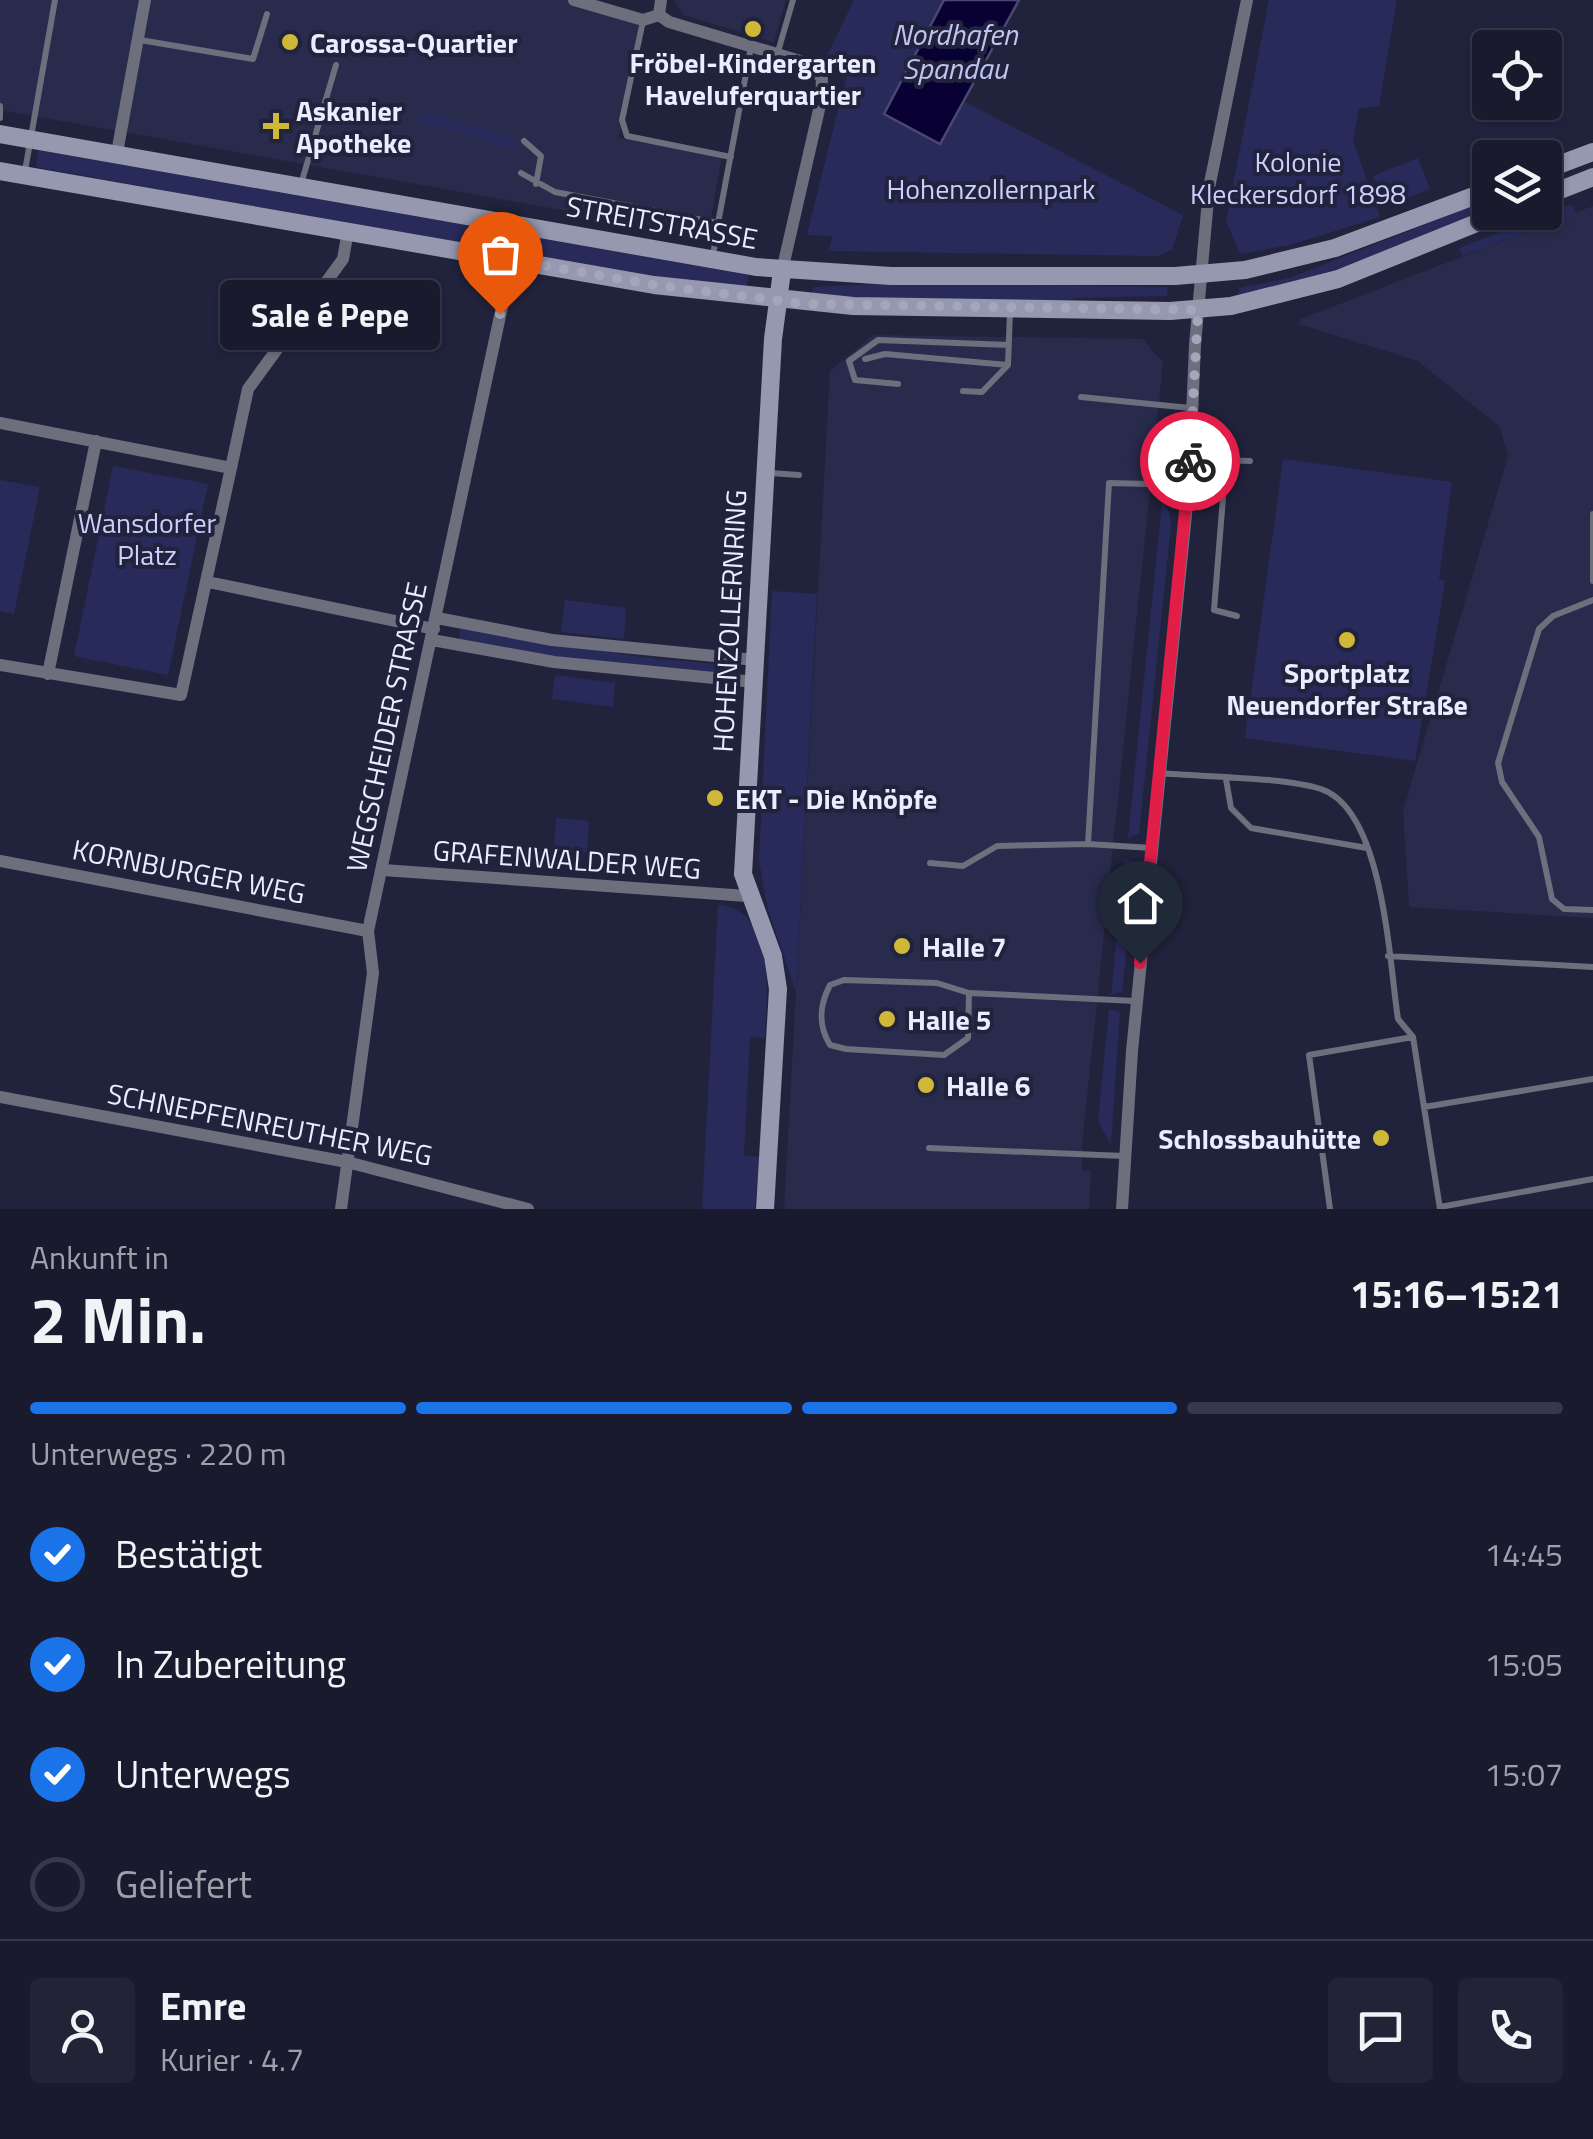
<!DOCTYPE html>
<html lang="de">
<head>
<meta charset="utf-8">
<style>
	:root { --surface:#191a2e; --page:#222336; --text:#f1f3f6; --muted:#9fa1aa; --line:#37384a; --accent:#1a73e8 }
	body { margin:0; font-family:"Titillium Web",sans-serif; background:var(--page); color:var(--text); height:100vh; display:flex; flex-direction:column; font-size:38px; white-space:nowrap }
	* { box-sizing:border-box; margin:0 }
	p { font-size:32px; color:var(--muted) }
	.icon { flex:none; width:55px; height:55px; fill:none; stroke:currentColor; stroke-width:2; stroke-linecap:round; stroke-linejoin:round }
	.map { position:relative; height:1209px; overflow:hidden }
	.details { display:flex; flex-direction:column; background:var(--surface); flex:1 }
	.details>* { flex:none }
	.tools { position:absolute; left:1472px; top:30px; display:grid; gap:20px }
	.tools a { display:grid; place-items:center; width:90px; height:90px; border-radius:10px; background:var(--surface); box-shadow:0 2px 8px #0004,0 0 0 2px var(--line); font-size:50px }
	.pin { position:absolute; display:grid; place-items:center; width:85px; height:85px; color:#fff; margin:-102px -42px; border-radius:50% 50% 50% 0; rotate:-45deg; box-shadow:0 0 10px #0007 }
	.pin .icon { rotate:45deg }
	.courier { position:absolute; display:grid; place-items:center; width:100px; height:100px; margin:-50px; border:8px solid #e11d48; border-radius:50%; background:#fff; color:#222; box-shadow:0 2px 12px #0007 }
	.bubble { position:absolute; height:70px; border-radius:10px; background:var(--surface); box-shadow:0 2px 8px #0004,0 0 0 2px var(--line); font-size:32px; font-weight:700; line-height:70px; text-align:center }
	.summary em { font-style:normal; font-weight:700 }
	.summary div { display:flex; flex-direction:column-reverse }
	.summary { display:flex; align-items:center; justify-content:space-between; height:170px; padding:0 30px }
	h1 { font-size:65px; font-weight:700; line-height:75px }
	.bar { display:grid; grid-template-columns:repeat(4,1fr); gap:15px 10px; align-content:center; height:120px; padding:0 30px }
	.bar i { height:12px; border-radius:8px; background:var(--line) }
	.bar .selected { background:var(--accent) }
	.bar p { grid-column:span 4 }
	.line { display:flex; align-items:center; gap:25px; padding:0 30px; border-top:2px solid var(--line) }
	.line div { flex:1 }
	.round { display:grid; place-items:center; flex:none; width:105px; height:105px; border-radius:10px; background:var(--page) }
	ol { padding:0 30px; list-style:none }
	li { display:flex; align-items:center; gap:30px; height:110px }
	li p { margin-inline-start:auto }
	li .icon { padding:10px; border-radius:50%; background:var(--accent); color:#fff; stroke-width:4 }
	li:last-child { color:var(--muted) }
	li i { width:55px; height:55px; border:5px solid var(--line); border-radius:50% }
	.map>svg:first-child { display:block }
</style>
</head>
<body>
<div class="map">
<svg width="1593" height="1209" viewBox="0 0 1593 1209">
	<rect width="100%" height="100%" fill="#21233d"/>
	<path fill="#282b4b" d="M0,0h598l43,13 -22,125 103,18 -14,80 -708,-126z
		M674,0h112l-12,42 -91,-27z
		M1593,206v712l-184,-11 -6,-96 105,-355 -8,-29 -82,-66 -119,-37 2,-5z
		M874,335l269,4 20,24 -80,773 -1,34 9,1 -2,38h-305l46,-838z"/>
	<path fill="#282a5a" d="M854,0h90l-60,113 56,31 25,-42 218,113 -11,35 -15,6 -329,-5 5,-15 -26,-1 42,-169 -23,-8z
		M1269,0h128l-18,106 -20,3 -6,32 27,76 -90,28 -50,9 -14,-33z
		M422,111l95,28 -3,11 -95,-28z
		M38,150l710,125 -1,12 -106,-11 -605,-109z
		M1418,158l12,31 -45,17 -12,-30z
		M1490,199v11l-148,58 -104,29 1,-9 50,-10z
		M1571,204l4,9 -113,43 -3,-8z
		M902,283l266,4 -1,9 -90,2 -23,5 -242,-4 1,-12z
		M1283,459l169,23 -13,97 6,2 -30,180 -170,-23z
		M113,466l95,18 -40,191 -94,-19z
		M0,480l40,7 -26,127 -14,-3z
		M1162,502l8,11 1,12 -32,309 -11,4z
		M772,591l45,3 -21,398 -29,-86 -8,-46z
		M565,600l61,8 -2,31 -63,-7z
		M460,628l195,31 75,6 1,9 -122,-8 -150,-27z
		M555,675l60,8 -2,24 -61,-8z
		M556,818l33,3 -2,32 -33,-2z
		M1125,858l11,6 -14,128 -11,3z
		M718,905c58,4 49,92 47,133l-15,-1 -6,118 15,2 -4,52h-53z
		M1109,1009l11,3 -9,133 -13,-24z"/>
	<path fill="#090034" stroke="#4c4771" stroke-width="2.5" d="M944,0h75l-79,144 -56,-30z"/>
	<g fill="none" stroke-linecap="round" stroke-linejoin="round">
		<path stroke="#6d6f7d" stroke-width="6" d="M643,21l-21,99 5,16 104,21
			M140,40l113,19 14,-45
			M777,55l16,-55
			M0,106v12
			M524,141l17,15 -5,28
			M25,171l30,-171
			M521,173l34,19 163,31 -5,33
			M301,184l35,-119
			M718,223l33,-176
			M865,359l20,-5 123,11
			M898,384l-43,-4 -6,-19 29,-21 131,5
			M963,391l19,1 26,-27 2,-54
			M1081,397l109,11
			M1192,459l58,2
			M1226,460l-12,150 23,6
			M770,473l29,2
			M1593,514v67
			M1593,600l-40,16 -14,13 -41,134 4,19 37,55 13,62 12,10 29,1
			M1160,773c42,4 125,4 161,16 63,21 68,173 77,230l15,18
			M1226,779l5,29 20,20 116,20
			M1152,848l-64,-4 21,-361 80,2
			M930,863l33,3 34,-20 91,-2
			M1388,956l205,11
			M969,993l-1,45 -24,17 -98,-6 -16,-4c-12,-20 -11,-39 0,-60l14,-5 93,3 32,10 166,8
			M1424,1107l169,-28
			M929,1148l195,8
			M1440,1207l153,-28
			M1330,1209l-21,-154 104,-18 27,172"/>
		<path stroke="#6d6f7d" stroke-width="12" d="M574,0l69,20 16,-5
			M661,0l-2,15 10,7 138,41 15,15 -1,23 -39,170
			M117,153l28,-153
			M0,423l231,45 -50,227 -181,-30
			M231,468l17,-79 95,-130 5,-28
			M208,582l226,47
			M437,618l115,22 203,20
			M432,640l122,22 200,20
			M48,674l48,-233
			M0,861l368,70
			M383,870l364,26
			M0,1097l347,65 181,47
			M341,1209l32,-236 -5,-42 144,-671
			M1122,1209l10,-158 57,-566 6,-140 14,-157 38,-188"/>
		<path stroke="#9598ae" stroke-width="18" d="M0,134l756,133 135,9h284l70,-6 90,-22 155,-58
			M1545,170l48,-18
			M0,171l654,114 199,21 317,5 61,-5 107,-27 166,-67
			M1545,196l48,-19
			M765,1209l13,-220 -5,-33 -30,-82 30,-535 9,-68"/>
	</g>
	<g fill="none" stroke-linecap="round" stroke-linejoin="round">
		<path stroke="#a4a6bb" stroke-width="10" stroke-dasharray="0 18" d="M500,314l12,-54 142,25 152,19 392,6 -8,151"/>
		<path stroke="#e11d48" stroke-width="12" d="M1140,963l50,-502"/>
	</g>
	<g fill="#cfb837" stroke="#21233d" stroke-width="4">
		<circle cx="753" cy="29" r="10"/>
		<circle cx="290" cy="42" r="10"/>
		<path d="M271 111h10v10h10v10h-10v10h-10v-10h-10v-10h10z"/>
		<circle cx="1347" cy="640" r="10"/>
		<circle cx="715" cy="798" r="10"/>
		<circle cx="902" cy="946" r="10"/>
		<circle cx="887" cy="1019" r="10"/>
		<circle cx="926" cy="1085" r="10"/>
		<circle cx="1381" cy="1138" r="10"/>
	</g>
	<g text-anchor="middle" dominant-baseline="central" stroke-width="8" stroke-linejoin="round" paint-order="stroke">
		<g font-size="28" font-weight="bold" fill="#eaedff" stroke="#21233d" text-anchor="start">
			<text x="310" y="42">Carossa-Quartier</text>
			<text x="753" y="62" text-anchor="middle">Fröbel-Kindergarten<tspan x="753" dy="32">Haveluferquartier</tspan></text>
			<text x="296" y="110">Askanier<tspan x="296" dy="32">Apotheke</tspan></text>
			<text x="1347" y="672" text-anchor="middle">Sportplatz<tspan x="1347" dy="32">Neuendorfer Straße</tspan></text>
			<text x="735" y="798">EKT - Die Knöpfe</text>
			<text x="922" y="946">Halle 7</text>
			<text x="907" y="1019">Halle 5</text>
			<text x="946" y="1085">Halle 6</text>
			<text x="1361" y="1138" text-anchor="end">Schlossbauhütte</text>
		</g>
		<g font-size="28" fill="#cad0fc" stroke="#21233d">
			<text x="1298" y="161">Kolonie<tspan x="1298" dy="32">Kleckersdorf 1898</tspan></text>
			<text x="991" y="188">Hohenzollernpark</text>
			<text x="147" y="522">Wansdorfer<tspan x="147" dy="32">Platz</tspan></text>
		</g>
		<g font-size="28" fill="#eaedff" stroke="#21233d">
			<text transform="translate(662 222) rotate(10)">STREITSTRASSE</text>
			<text transform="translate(729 621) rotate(-87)">HOHENZOLLERNRING</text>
			<text transform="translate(386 727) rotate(-78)">WEGSCHEIDER STRASSE</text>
			<text transform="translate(567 859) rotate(4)">GRAFENWALDER WEG</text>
			<text transform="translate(189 871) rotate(11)">KORNBURGER WEG</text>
			<text transform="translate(270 1124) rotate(11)">SCHNEPFENREUTHER WEG</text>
		</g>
		<g font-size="30" font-style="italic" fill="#bec4ef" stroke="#21233d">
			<text x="955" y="34">Nordhafen<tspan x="955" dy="34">Spandau</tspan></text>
		</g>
	</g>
</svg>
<div class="tools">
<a><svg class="icon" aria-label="locate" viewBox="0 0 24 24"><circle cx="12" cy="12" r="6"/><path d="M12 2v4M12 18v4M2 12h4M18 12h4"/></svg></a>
<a><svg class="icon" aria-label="layers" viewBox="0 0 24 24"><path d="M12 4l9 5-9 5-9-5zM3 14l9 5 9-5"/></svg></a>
</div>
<div class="pin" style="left:500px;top:314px;background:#ea580c"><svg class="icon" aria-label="bag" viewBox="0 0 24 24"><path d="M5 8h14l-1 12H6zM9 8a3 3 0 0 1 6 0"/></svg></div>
<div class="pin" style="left:1140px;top:963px;background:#1f2937"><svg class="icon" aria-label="home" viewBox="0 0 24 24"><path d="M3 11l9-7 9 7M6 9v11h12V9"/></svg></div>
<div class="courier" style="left:1190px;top:461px"><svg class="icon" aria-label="bike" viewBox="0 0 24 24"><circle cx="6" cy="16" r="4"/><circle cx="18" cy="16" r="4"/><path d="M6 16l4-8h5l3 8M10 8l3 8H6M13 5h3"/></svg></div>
<div class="bubble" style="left:220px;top:280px;width:220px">Sale é Pepe</div>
</div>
<section class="details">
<div class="summary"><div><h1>2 Min.</h1><p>Ankunft in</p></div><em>15:16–15:21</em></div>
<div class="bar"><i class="selected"></i><i class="selected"></i><i class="selected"></i><i></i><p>Unterwegs · 220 m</p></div>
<ol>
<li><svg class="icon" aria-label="check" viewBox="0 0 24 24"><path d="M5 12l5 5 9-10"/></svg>Bestätigt<p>14:45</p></li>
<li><svg class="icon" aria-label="check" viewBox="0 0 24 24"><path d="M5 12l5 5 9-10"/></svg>In Zubereitung<p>15:05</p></li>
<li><svg class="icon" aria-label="check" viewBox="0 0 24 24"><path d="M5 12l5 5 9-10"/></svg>Unterwegs<p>15:07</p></li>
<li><i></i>Geliefert</li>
</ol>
<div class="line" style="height:180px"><a class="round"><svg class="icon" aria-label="person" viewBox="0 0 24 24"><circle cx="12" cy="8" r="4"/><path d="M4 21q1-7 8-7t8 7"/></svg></a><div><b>Emre</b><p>Kurier · 4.7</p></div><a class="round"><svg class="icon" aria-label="chat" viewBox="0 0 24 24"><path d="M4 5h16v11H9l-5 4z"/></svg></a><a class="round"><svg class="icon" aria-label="phone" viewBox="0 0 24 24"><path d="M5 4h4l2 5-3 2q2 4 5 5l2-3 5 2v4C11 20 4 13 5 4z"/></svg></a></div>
</section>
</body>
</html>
